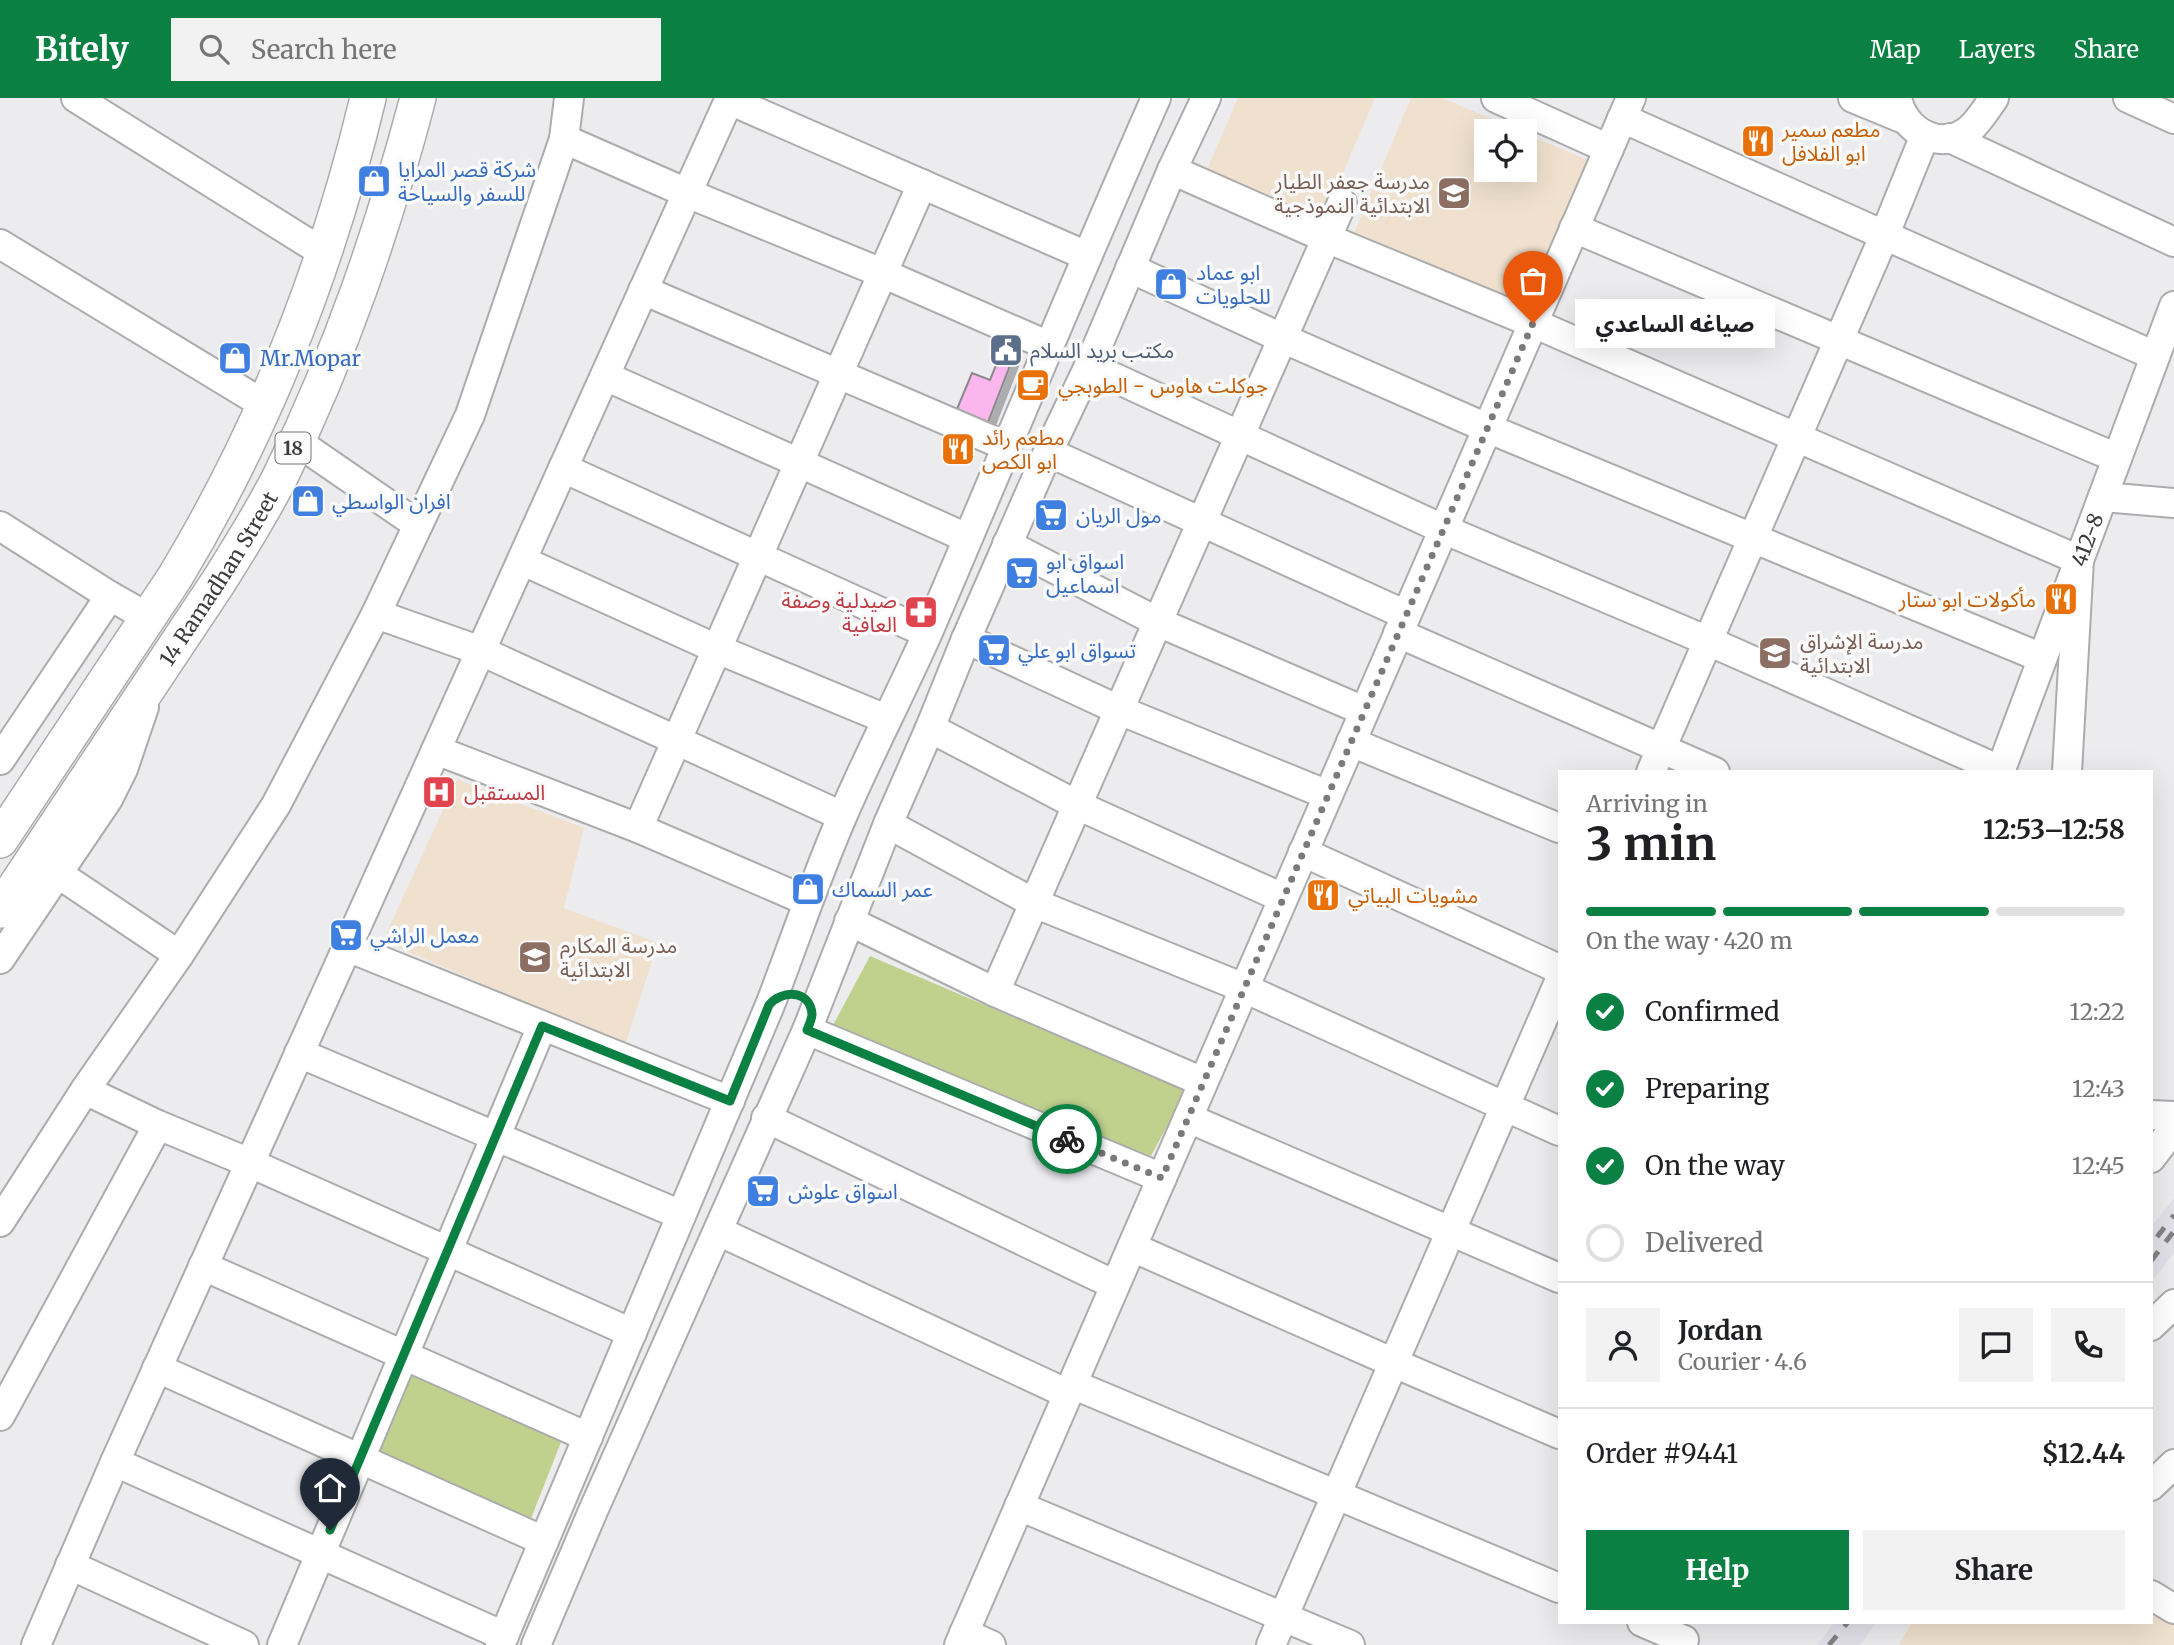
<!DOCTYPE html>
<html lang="en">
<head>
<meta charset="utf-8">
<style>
	:root { --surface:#fff; --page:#f2f2f2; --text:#202124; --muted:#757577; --line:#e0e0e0; --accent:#0b8043 }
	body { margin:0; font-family:Merriweather,"Noto Sans Arabic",serif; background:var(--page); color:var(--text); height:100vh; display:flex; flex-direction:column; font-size:26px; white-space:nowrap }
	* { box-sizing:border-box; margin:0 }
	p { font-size:23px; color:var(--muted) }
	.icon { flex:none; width:38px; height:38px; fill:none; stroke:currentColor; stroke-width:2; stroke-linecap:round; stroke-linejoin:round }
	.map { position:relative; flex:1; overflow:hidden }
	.panel { position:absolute; left:1558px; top:672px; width:595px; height:854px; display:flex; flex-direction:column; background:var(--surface); border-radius:0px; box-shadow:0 7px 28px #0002 }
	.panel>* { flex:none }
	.fabs { position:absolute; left:1474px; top:21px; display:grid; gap:14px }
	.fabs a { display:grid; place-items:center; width:63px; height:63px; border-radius:0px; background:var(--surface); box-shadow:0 7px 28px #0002; font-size:35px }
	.pin { position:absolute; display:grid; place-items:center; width:60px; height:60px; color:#fff; margin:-72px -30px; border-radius:50% 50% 50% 0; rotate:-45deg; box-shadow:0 0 7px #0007 }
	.pin .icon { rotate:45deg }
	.courier { position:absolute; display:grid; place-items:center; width:70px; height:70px; margin:-35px; border:5px solid #0b8043; border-radius:50%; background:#fff; color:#222; box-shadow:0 2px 9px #0007 }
	.bubble { position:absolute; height:49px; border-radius:0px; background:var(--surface); box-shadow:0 7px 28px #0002; font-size:23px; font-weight:700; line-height:49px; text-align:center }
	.summary em { font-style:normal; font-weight:700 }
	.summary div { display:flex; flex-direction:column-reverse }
	.summary { display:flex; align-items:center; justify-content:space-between; height:119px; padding:0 28px }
	h1 { font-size:46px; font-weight:700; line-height:52px }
	.bar { display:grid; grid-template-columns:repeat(4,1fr); gap:10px 7px; align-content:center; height:84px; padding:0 28px }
	.bar i { height:9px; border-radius:5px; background:var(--line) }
	.bar .selected { background:var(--accent) }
	.bar p { grid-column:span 4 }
	.line { display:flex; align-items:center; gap:18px; padding:0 28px; border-top:2px solid var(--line) }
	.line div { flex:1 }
	.round { display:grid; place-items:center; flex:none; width:74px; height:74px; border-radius:0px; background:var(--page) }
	ol { padding:0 28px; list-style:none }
	li { display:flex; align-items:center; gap:21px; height:77px }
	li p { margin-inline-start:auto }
	li .icon { padding:7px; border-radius:50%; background:var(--accent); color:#fff; stroke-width:4 }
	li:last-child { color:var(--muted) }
	li i { width:38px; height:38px; border:4px solid var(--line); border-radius:50% }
	.button { display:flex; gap:14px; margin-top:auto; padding:14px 28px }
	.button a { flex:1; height:80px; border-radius:0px; background:var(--accent); color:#fff; font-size:28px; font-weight:700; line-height:80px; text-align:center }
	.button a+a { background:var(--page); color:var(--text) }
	header { display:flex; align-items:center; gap:42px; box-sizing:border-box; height:98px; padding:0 35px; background:var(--accent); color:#fff }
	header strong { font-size:33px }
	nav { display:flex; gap:38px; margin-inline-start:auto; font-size:24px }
	.search { width:490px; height:63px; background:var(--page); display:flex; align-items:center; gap:18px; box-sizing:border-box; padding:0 24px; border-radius:0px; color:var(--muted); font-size:26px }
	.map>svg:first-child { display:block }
</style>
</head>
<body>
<header>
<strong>Bitely</strong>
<div class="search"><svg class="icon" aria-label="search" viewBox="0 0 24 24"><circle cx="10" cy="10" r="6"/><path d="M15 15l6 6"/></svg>Search here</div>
<nav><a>Map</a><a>Layers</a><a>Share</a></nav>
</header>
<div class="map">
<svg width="2174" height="1547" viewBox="0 0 2174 1547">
	<defs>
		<filter id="shadow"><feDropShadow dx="6" dy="6" stdDeviation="0" flood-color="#0004"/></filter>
	</defs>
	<rect width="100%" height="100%" fill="#ececee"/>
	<path fill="#e2e1ea" d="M2174,1100v55l-23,29v-55z
		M1835,1524h42l-17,23h-43z"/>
	<path fill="#eee1cd" d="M2151,1493l23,14v40h-275l13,-23h239z"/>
	<path fill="#efe1cd" d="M1238,0h137l-53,124 -116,-50z
		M1411,0h31l79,33h-35v39h38v-37l64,27 -62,146 -172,-73z
		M457,681l127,49 -20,80 94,35 -33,102 -242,-104z"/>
	<path fill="#bfd18d" d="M870,858l316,135 -35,65 -320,-127z
		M413,1276l150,63 -33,84 -154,-69z"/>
	<path fill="#fab6ed" stroke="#8a898a" stroke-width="2" filter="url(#shadow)" d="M1004,248l12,4 -28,72 -31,-13 15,-36 18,7z"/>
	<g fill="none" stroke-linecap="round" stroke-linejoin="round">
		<g stroke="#acacad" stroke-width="32">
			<g id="minor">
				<path d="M76,0l248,155"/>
				<path d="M1496,0l113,51"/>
				<path d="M1853,0l51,21"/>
				<path d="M1897,0c6,33 44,55 73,31 9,-8 17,-21 24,-31"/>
				<path d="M2128,0l46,21"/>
				<path d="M729,2l358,156"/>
				<path d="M1622,20l533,238"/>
				<path d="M1950,40l224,104"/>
				<path d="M564,41l123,54 195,80 167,73"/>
				<path d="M1172,72l154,68 207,85 546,237 -12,212"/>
				<path d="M1574,130l543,230"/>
				<path d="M0,146l265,161"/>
				<path d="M1130,170l152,70 205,90 555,230"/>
				<path d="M643,192l363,156"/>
				<path d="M1089,268l354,163 265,112 292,129"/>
				<path d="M605,278l362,162"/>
				<path d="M296,343l122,84"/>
				<path d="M1048,354l358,163"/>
				<path d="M563,370l364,165"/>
				<path d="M2103,399l71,6"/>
				<path d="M0,428l110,70 39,22"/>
				<path d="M1007,446l151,78 206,89"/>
				<path d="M523,463l194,88 169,70"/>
				<path d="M376,516l105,37 361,165"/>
				<path d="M1398,535l317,139"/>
				<path d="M966,541l153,71 209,85"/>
				<path d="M930,630l147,77 206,93"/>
				<path d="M1351,644l208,86"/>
				<path d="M436,652l202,78 169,73"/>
				<path d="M0,662l110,-164"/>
				<path d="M1651,674l234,-538 40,-99"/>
				<path id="s1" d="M2000,674l174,-466"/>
				<path d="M888,726l146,79 210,85 315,143"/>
				<path d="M638,730l284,-644"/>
				<path d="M1303,754l256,117"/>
				<path d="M57,775l122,82"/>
				<path d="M849,823l146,71 208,90"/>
				<path d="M347,849l383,154"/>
				<path d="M0,861l108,-160 15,-30 21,-62"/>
				<path d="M995,894l347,-789"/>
				<path d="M807,932l355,148"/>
				<path d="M299,955l382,162"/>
				<path d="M85,992l73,35 92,38 382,170"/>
				<path d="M2151,1017l23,1"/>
				<path d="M766,1020l349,167"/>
				<path d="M1188,1020l371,160"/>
				<path d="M2151,1060l23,-30"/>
				<path d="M0,1124l85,-132 94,-135 97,-150 100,-191 94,-199 94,-276 5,-41"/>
				<path d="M718,1133l350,163"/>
				<path d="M1132,1149l262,116 165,71"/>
				<path d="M203,1168l385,171"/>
				<path d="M2151,1228l23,-22"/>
				<path d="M157,1270l387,173"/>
				<path d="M1072,1286l487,204"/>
				<path d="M0,1318l158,-291"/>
				<path d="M115,1364l389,174"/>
				<path d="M2151,1388l23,-22"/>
				<path d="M1019,1408l331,139"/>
				<path d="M70,1467l174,80"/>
				<path d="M2151,1497l23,14"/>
				<path d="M1642,1524l42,18"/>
				<path d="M964,1535l27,12"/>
				<path d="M36,1547l79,-183 615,-1364"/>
				<path d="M282,1547l260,-619"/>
				<path d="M500,1547l270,-640c24,-62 45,-126 72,-188 27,-63 59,-124 87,-187 76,-177 149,-356 227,-532"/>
				<path d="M536,1547l57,-134 214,-481 81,-206 42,-96 36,-89 82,-187 41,-86 83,-196 34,-72"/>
				<path d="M959,1547l672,-1547"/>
				<path d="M1271,1547l288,-663"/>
			</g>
		</g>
		<g stroke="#acacad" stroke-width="38">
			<g id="major">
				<path d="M0,742l175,-263c89,-148 153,-311 193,-479"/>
				<path id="s2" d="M0,812l219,-329c22,-35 44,-70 62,-106 60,-123 102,-245 137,-377"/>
			</g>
		</g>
		<use href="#minor" stroke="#fff" stroke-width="28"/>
		<use href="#major" stroke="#fff" stroke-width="35"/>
		<path stroke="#838384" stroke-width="5" stroke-dasharray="12 12" stroke-linecap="butt" d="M2157,1139l17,-22
			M2151,1163l23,-30
			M1829,1547l19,-23"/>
	</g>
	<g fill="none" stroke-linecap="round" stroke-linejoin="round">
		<path stroke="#7a7a7a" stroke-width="7" stroke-dasharray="0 12.6" d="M1067,1041l95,39 371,-855"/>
		<path stroke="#0b8043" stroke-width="9" d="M330,1432l212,-504 188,75 39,-96c12,-15 41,-16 43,9 0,5 -3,11 -5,16l260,109"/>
	</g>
	<defs>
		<g id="restaurant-square" transform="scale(1.75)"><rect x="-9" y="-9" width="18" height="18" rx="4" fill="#e8710a" stroke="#fafafb"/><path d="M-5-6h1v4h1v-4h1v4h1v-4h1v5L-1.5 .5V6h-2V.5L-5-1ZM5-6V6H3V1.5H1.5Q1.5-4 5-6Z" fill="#fff"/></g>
		<g id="shop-square" transform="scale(1.75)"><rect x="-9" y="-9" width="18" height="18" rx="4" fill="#3f7fe0" stroke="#fafafb"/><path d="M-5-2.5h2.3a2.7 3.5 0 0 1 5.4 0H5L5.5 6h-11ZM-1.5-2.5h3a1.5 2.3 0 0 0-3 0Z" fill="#fff"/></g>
		<g id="school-square" transform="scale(1.75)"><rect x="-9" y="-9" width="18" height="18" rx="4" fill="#8d6e63" stroke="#fafafb"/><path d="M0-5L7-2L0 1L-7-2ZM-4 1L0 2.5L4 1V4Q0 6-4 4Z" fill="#fff"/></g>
		<g id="civic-square" transform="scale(1.75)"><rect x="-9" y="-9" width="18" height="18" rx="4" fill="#5c6f8a" stroke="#fafafb"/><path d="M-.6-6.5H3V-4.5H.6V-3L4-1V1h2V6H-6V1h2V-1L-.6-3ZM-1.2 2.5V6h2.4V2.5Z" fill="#fff"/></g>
		<g id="cafe-square" transform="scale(1.75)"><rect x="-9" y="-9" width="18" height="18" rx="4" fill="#e8710a" stroke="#fafafb"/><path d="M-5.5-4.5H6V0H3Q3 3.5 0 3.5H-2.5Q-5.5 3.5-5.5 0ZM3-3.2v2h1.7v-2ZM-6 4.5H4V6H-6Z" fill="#fff"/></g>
		<g id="supermarket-square" transform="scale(1.75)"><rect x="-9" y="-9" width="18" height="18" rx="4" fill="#3f7fe0" stroke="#fafafb"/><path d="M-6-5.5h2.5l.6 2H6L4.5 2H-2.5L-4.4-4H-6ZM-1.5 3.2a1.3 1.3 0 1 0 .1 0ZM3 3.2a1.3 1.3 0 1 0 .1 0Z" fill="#fff"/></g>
		<g id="pharmacy-square" transform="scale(1.75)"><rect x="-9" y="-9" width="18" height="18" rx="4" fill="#e0444e" stroke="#fafafb"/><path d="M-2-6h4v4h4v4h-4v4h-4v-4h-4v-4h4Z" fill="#fff"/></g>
		<g id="hospital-square" transform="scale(1.75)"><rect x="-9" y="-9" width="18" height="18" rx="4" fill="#e0444e" stroke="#fafafb"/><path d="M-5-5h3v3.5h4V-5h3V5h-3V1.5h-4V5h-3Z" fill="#fff"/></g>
	</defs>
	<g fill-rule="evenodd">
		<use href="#restaurant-square" x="1758" y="43"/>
		<use href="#shop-square" x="374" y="83"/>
		<use href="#school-square" x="1454" y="95"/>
		<use href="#shop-square" x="1171" y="186"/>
		<use href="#civic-square" x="1006" y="252"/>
		<use href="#shop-square" x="235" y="260"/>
		<use href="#cafe-square" x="1033" y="287"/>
		<use href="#restaurant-square" x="958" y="351"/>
		<use href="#shop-square" x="308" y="403"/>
		<use href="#supermarket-square" x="1051" y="417"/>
		<use href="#supermarket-square" x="1022" y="475"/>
		<use href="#restaurant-square" x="2061" y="501"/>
		<use href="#pharmacy-square" x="921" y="514"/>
		<use href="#supermarket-square" x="994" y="552"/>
		<use href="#school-square" x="1775" y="555"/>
		<use href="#hospital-square" x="439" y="694"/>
		<use href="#shop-square" x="808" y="791"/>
		<use href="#restaurant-square" x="1323" y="797"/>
		<use href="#supermarket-square" x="346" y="837"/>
		<use href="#school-square" x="535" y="859"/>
		<use href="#supermarket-square" x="763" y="1093"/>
	</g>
	<g text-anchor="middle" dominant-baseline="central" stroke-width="7" stroke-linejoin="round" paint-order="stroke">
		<rect fill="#fafafb" stroke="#757575" stroke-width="2" x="275.5" y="334.5" width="35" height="31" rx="5"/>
		<g font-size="19" font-weight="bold" fill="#3c3c3c">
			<text x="293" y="350">18</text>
		</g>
		<g font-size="21" fill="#c56008" stroke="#fafafb" text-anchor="start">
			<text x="1782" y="31">مطعم سمير<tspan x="1782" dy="24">ابو الفلافل</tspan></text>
			<text x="1058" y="287">جوكلت هاوس - الطوبجي</text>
			<text x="982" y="339">مطعم رائد<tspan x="982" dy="24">ابو الكص</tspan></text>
			<text x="2036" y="501" text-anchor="end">مأكولات ابو ستار</text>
			<text x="1348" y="797">مشويات البياتي</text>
		</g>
		<g font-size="21" fill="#366cbe" stroke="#fafafb" text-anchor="start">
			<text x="398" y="71">شركة قصر المرايا<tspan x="398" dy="24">للسفر والسياحة</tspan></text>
			<text x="1196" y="174">ابو عماد<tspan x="1196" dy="24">للحلويات</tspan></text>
			<text x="260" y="260">Mr.Mopar</text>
			<text x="332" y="403">افران الواسطي</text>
			<text x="1076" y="417">مول الريان</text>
			<text x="1046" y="463">اسواق ابو<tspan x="1046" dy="24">اسماعيل</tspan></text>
			<text x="1018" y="552">تسواق ابو علي</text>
			<text x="832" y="791">عمر السماك</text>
			<text x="370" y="837">معمل الراشي</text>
			<text x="788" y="1093">اسواق علوش</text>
		</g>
		<g font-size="21" fill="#785e54" stroke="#fafafb" text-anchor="start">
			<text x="1430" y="83" text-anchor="end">مدرسة جعفر الطيار<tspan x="1430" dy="24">الابتدائية النموذجية</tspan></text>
			<text x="1800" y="543">مدرسة الإشراق<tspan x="1800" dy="24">الابتدائية</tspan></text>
			<text x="560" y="847">مدرسة المكارم<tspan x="560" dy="24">الابتدائية</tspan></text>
		</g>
		<g font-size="21" fill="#4e5e75" stroke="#fafafb" text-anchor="start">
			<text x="1030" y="252">مكتب بريد السلام</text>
		</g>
		<g font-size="21" fill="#3c3c3c" stroke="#fafafb">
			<text stroke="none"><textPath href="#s1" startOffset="248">412-8</textPath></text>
			<text stroke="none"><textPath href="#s2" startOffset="397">14 Ramadhan Street</textPath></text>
		</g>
		<g font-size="21" fill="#be3a42" stroke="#fafafb" text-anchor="end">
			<text x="897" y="502">صيدلية وصفة<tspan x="897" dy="24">العافية</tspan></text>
			<text x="464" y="694" text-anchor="start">المستقبل</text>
		</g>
	</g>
</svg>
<div class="fabs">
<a><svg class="icon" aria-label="locate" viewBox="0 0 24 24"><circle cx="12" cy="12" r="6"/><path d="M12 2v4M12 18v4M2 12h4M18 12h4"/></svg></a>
</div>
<div class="pin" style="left:1533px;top:225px;background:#ea580c"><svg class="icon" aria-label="bag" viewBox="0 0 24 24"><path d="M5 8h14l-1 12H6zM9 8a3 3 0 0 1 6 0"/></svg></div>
<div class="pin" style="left:330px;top:1432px;background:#1f2937"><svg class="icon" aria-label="home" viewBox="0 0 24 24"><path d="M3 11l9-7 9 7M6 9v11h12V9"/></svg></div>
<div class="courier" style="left:1067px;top:1041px"><svg class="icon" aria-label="bike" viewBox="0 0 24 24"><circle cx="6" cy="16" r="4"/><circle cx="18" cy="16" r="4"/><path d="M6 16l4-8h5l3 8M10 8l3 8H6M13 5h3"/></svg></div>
<div class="bubble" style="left:1575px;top:201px;width:200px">صياغه الساعدي</div>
<section class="panel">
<div class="summary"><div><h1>3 min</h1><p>Arriving in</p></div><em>12:53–12:58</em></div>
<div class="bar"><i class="selected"></i><i class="selected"></i><i class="selected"></i><i></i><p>On the way · 420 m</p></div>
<ol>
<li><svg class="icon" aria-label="check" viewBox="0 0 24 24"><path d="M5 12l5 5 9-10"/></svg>Confirmed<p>12:22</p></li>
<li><svg class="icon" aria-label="check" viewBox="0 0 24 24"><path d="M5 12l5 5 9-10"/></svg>Preparing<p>12:43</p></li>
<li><svg class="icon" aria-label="check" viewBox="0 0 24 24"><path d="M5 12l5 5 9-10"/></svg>On the way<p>12:45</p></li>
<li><i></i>Delivered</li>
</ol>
<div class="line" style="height:126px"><a class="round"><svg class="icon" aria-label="person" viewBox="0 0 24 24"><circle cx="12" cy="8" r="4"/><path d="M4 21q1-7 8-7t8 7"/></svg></a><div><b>Jordan</b><p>Courier · 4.6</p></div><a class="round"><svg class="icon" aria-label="chat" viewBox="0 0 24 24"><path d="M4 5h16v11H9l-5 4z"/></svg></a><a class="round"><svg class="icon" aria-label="phone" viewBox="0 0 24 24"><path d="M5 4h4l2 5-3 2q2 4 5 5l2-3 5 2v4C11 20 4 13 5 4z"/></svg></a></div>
<div class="line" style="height:91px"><div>Order #9441</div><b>$12.44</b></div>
<div class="button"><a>Help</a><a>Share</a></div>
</section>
</div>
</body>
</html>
